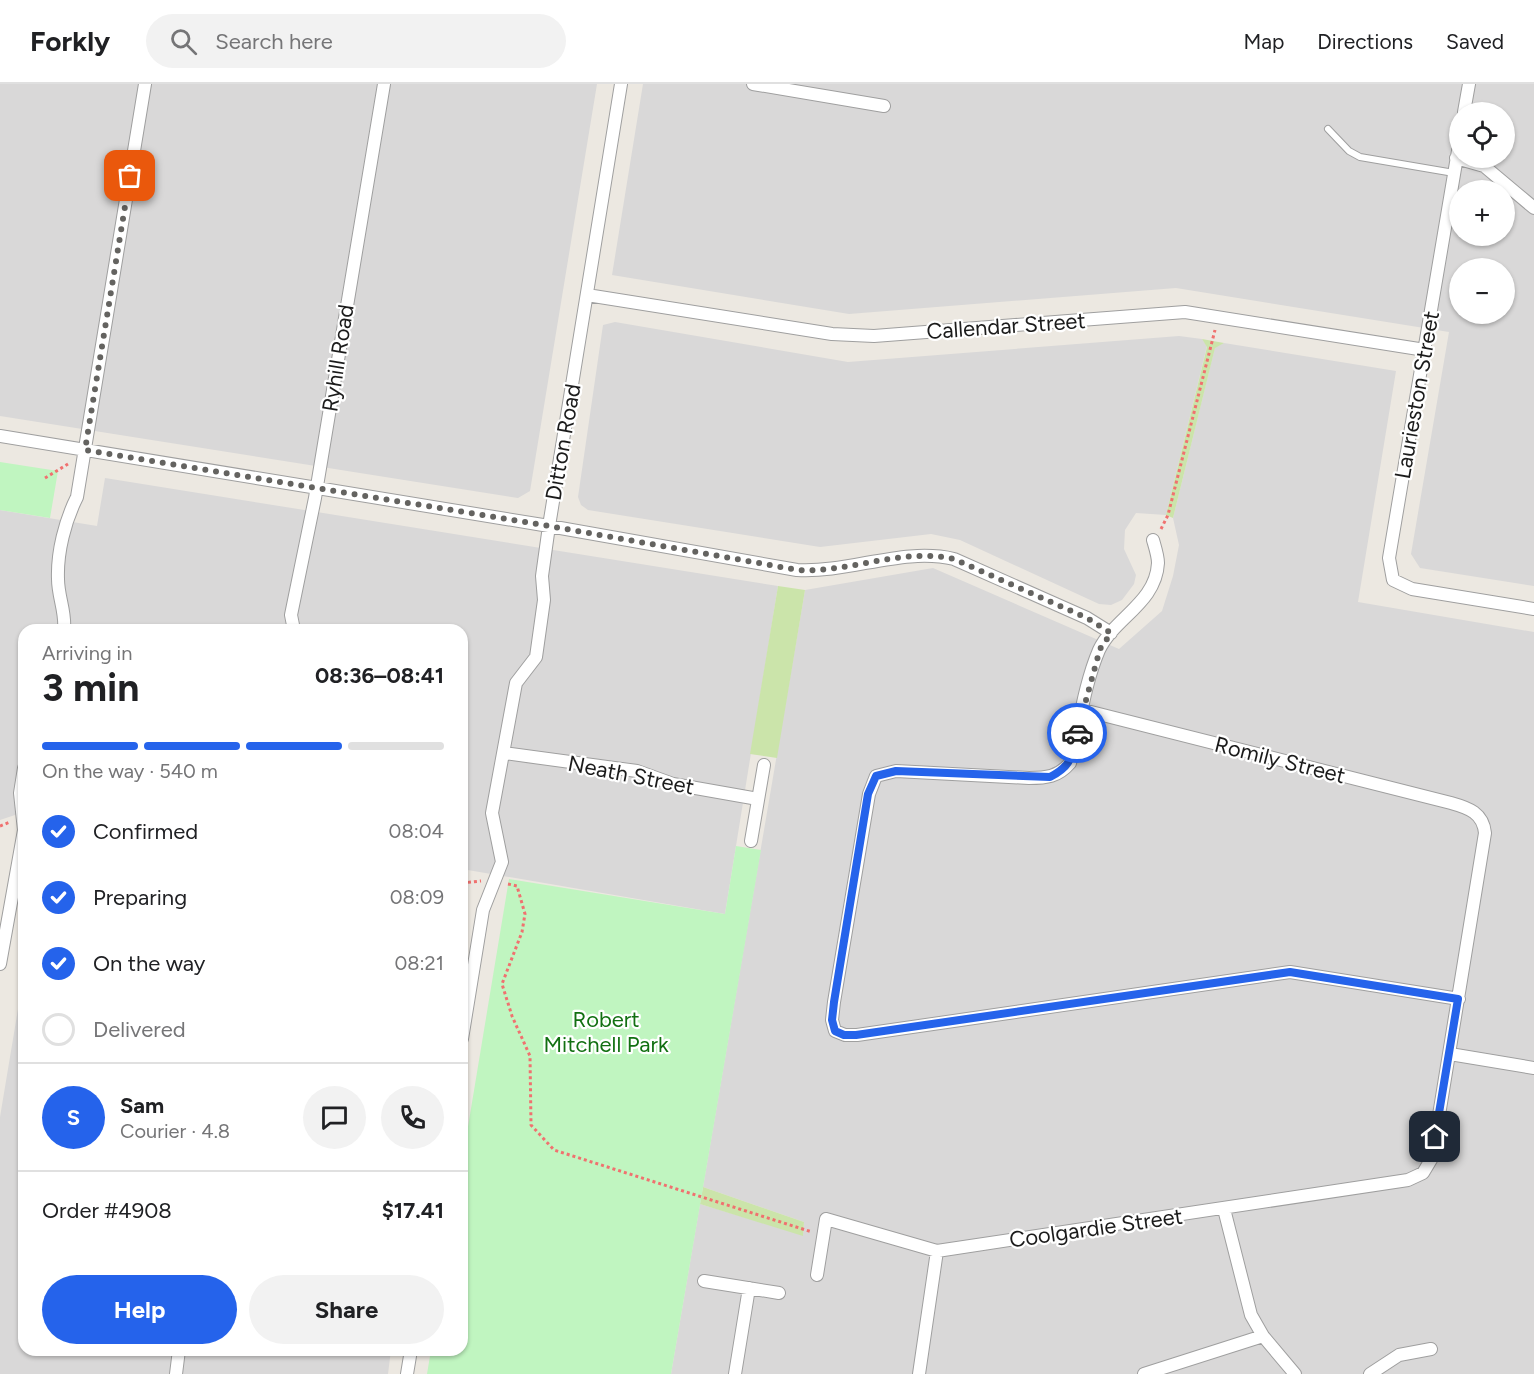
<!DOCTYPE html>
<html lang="en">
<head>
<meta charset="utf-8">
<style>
	:root { --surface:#fff; --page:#f2f2f2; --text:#202124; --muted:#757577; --line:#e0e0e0; --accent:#2563eb }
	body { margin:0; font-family:Figtree,sans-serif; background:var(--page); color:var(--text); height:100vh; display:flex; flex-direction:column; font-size:22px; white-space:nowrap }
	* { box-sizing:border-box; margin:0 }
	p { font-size:20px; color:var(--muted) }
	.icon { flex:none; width:33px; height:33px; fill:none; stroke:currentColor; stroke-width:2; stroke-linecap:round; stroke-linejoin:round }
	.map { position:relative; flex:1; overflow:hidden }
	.panel { position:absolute; left:18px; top:540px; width:450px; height:732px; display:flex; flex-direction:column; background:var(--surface); border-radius:18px; box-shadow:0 2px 4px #0004 }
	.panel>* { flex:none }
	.fabs { position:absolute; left:1449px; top:18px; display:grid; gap:12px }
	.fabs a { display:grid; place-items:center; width:66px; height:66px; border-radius:50%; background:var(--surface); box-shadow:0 2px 4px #0004; font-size:30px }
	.pin { position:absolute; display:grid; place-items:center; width:51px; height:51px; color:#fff; margin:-26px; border-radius:12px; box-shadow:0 3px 9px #0006 }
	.courier { position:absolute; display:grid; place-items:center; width:60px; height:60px; margin:-30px; border:4px solid #2563eb; border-radius:50%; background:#fff; color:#222; box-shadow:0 2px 8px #0007 }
	.summary em { font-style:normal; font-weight:700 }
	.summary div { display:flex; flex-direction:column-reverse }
	.summary { display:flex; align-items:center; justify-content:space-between; height:102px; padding:0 24px }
	h1 { font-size:39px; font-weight:700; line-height:45px }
	.bar { display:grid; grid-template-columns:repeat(4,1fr); gap:9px 6px; align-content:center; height:72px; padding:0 24px }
	.bar i { height:8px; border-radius:4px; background:var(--line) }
	.bar .on { background:var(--accent) }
	.bar p { grid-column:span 4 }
	.line { display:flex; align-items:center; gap:15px; padding:0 24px; border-top:2px solid var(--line) }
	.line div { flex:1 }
	.round { display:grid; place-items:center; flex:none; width:63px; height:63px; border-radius:32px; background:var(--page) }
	ol { padding:0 24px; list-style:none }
	li { display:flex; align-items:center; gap:18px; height:66px }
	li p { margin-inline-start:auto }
	li .icon { padding:6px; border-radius:50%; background:var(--accent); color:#fff; stroke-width:4 }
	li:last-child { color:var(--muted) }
	li i { width:33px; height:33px; border:3px solid var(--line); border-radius:50% }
	.primary-button { display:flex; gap:12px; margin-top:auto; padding:12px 24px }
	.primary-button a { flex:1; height:69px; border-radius:36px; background:var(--accent); color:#fff; font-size:24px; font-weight:700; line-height:69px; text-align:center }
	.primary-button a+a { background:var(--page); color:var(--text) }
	header { display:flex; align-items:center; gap:36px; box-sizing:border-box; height:84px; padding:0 30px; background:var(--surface); border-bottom:2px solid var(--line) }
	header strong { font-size:28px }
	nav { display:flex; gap:33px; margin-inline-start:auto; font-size:21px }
	.search { width:420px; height:54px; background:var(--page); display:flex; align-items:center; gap:15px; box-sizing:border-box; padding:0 21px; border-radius:33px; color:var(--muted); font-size:22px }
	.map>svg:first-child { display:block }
</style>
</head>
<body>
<header>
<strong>Forkly</strong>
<div class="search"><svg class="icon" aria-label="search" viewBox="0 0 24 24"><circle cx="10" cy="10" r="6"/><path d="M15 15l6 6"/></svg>Search here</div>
<nav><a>Map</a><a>Directions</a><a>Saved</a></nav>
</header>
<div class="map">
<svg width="1534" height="1290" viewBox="0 0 1534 1290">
	<rect width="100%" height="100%" fill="#ece8e1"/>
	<path fill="#d9d8d8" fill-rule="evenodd" d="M0,0h597l-67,407 -12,7 -518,-82z
		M643,0h891v502l-114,-18 -9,-14 38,-222 -273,-44 -327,26 -237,-39zM1460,28h44v46h-44zM1460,106h44v46h-44zM1460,184h44v46h-44z
		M615,238l233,40 331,-26 23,3 5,7 -41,169 -30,-2 -11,17 -1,19 12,26 -2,9 -12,16 -11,5 -12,-1 -139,-64 -29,-6 -111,13 -232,-37 -7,-5 -3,-8 25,-172z
		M1224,259l172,28 -38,231 176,30v742h-863l29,-170 103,31 1,-13 -101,-35 102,-597 128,-22 186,81 43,-38 11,-35 6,-31 -6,-27 42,-171z
		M105,394l673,108 -53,328 -263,-45v-239h-438v182l-24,8v-310l97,16z
		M24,889v377h367l-3,24h-388v-257z"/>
	<path fill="#cbe4aa" d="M1202,255l22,4 -9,5 -42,170 -7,-3 41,-168z
		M778,502l27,4 -28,168 -27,-4z
		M703,1103l101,35 -1,14 -103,-32z"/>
	<path fill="#c0f5c0" d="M0,378l58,9 -8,47 -50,-8z
		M736,762l25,4 -90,524h-244l4,-24h31v-187l47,-284 216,35z"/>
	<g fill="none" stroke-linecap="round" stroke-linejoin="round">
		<g stroke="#9f9f9f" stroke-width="8">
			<path id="lane" d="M1328,45l21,22 11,6 94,16"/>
		</g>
		<g stroke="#9f9f9f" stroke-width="14">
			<path id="street" d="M753,0l131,22
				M1464,28l5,-28
				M1460,55l-71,419 4,22 19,9 122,20
				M1456,74l28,8 50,42
				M587,211l245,39 42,2 311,-24 240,38
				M0,352l549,90 248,44c53,3 106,-23 157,-11l133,59 24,15
				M1153,456c2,7 5,16 5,23 -2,40 -44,55 -59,87 -15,35 -20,77 -29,113 -12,14 -24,15 -41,15l-133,-7 -20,5 -7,18 -35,208 -2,18 3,11 10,4h12l433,-63 169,27
				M64,546c2,-18 -6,-33 -6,-51 -1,-27 7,-58 19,-82l68,-413
				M294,546l-3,-15 24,-117 69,-414
				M504,669l133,18 36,13 85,15
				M751,757l13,-76
				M0,880l24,-134 -4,-37 4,-25
				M462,955l21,-129 19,-48 -10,-49 24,-130 20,-26 8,-57 -2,-24 7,-50 72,-442
				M1450,970l84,14
				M1224,1125l27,106 12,21 32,38
				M817,1191l9,-56 111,32 471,-71 15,-7 9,-15 53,-325c-2,-20 -16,-25 -34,-30l-368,-93
				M704,1197l75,12
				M176,1290l3,-24
				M407,1290l4,-24
				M735,1290l14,-86
				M919,1290l18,-123
				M1144,1290l119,-38
				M1370,1290l29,-19 32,-6"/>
		</g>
		<path stroke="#f0716f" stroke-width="3" stroke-dasharray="3 3" stroke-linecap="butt" d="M45,394l23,-14
			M1161,445l7,-14 47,-185
			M0,742l10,-4
			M462,799l19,-2
			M508,800l9,2 8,28 -3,18 -20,52 10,32 18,40 1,69 23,25 258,82"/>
		<use href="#lane" stroke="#fff" stroke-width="6"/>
		<use href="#street" stroke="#fff" stroke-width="12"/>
	</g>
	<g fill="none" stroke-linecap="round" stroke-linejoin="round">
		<path stroke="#646360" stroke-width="6" stroke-dasharray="0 10.8" d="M130,92l-45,274 464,76 249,44c52,3 105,-23 156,-11l133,59 24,15 -11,16 -23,84"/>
		<path stroke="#2563eb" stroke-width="8" d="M1077,649c-6,23 -4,32 -27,44l-154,-6 -20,5 -8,18 -34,208 -2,18 3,11 9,4h12l434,-63 168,27 -23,138"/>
	</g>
	<g text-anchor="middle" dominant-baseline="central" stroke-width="4.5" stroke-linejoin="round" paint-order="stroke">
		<g font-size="22" fill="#1b1b1b" stroke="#fff">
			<text transform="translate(1006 242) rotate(-4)">Callendar Street</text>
			<text transform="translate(338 274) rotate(-81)">Ryhill Road</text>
			<text transform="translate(1417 311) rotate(-80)">Laurieston Street</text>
			<text transform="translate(563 358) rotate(-80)">Ditton Road</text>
			<text transform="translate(1280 676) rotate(14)">Romily Street</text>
			<text transform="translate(631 691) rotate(11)">Neath Street</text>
			<text transform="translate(1096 1144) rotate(-8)">Coolgardie Street</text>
		</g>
		<g font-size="22" fill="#127012" stroke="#fff">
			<text x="606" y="935">Robert<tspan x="606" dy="25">Mitchell Park</tspan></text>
		</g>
	</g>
</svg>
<div class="fabs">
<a><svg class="icon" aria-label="locate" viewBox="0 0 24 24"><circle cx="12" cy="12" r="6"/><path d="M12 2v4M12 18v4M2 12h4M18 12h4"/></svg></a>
<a>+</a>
<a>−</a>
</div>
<div class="pin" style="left:130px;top:92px;background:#ea580c"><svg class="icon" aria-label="bag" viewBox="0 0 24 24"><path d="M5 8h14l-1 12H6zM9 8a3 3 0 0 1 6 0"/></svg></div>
<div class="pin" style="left:1435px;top:1053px;background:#1f2937"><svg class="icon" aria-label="home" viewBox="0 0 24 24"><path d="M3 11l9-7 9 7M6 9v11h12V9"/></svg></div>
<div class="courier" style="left:1077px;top:649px"><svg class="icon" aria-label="car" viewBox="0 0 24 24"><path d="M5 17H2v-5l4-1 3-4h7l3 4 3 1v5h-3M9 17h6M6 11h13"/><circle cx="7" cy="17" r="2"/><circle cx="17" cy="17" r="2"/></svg></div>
<section class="panel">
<div class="summary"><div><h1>3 min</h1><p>Arriving in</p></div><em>08:36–08:41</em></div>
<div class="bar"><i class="on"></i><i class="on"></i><i class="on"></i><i></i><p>On the way · 540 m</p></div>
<ol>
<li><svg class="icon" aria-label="check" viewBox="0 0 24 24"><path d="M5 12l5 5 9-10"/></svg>Confirmed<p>08:04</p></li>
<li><svg class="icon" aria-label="check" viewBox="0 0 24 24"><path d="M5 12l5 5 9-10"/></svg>Preparing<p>08:09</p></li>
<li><svg class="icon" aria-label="check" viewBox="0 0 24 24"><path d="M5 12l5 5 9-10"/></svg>On the way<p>08:21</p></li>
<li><i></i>Delivered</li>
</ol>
<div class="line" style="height:108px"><b class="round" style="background:var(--accent);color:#fff">S</b><div><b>Sam</b><p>Courier · 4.8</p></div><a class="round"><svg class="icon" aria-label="chat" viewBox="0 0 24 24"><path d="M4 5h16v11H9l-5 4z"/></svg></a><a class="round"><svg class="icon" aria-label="phone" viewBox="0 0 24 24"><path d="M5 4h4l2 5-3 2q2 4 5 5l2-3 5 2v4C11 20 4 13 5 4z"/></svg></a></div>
<div class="line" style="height:78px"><div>Order #4908</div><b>$17.41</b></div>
<div class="primary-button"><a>Help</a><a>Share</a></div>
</section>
</div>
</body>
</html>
